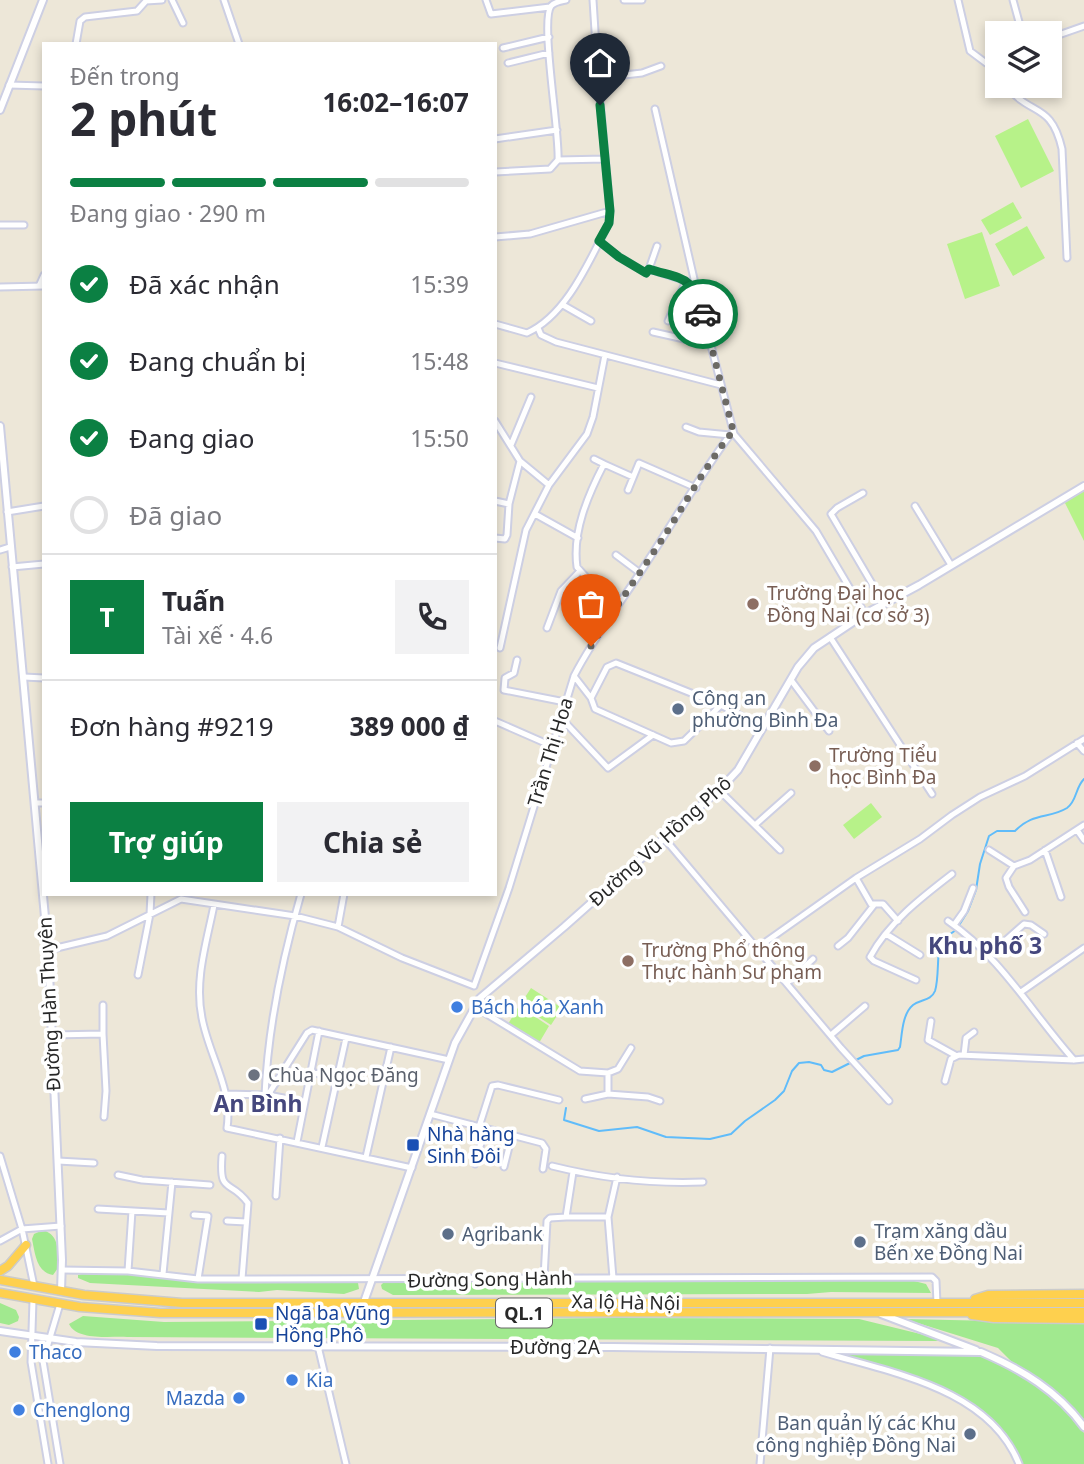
<!DOCTYPE html>
<html lang="vi">
<head>
<meta charset="utf-8">
<style>
	:root { --surface:#fff; --page:#f2f2f3; --text:#2b2b33; --muted:#7c7c81; --line:#e1e1e2; --accent:#0b8043 }
	body { margin:0; font-family:"Noto Sans",sans-serif; background:var(--page); color:var(--text); height:100vh; display:flex; flex-direction:column; font-size:26px; white-space:nowrap }
	* { box-sizing:border-box; margin:0 }
	p { font-size:23px; color:var(--muted) }
	.icon { flex:none; width:38px; height:38px; fill:none; stroke:currentColor; stroke-width:2; stroke-linecap:round; stroke-linejoin:round }
	.map { position:relative; flex:1; overflow:hidden }
	.panel { position:absolute; left:42px; top:42px; width:455px; height:854px; display:flex; flex-direction:column; background:var(--surface); border-radius:0px; box-shadow:0 4px 10px #0003 }
	.panel>* { flex:none }
	.tools { position:absolute; left:985px; top:21px; display:grid; gap:14px }
	.tools a { display:grid; place-items:center; width:77px; height:77px; border-radius:0px; background:var(--surface); box-shadow:0 4px 10px #0003; font-size:35px }
	.pin { position:absolute; display:grid; place-items:center; width:60px; height:60px; color:#fff; margin:-72px -30px; border-radius:50% 50% 50% 0; rotate:-45deg; box-shadow:0 0 7px #0007 }
	.pin .icon { rotate:45deg }
	.courier { position:absolute; display:grid; place-items:center; width:70px; height:70px; margin:-35px; border:5px solid #0b8043; border-radius:50%; background:#fff; color:#222; box-shadow:0 2px 9px #0007 }
	.overview em { font-style:normal; font-weight:700 }
	.overview div { display:flex; flex-direction:column-reverse }
	.overview { display:flex; align-items:center; justify-content:space-between; height:119px; padding:0 28px }
	h1 { font-size:46px; font-weight:700; line-height:52px }
	.bar { display:grid; grid-template-columns:repeat(4,1fr); gap:10px 7px; align-content:center; height:84px; padding:0 28px }
	.bar i { height:9px; border-radius:5px; background:var(--line) }
	.bar .current { background:var(--accent) }
	.bar p { grid-column:span 4 }
	.line { display:flex; align-items:center; gap:18px; padding:0 28px; border-top:2px solid var(--line) }
	.line div { flex:1 }
	.round { display:grid; place-items:center; flex:none; width:74px; height:74px; border-radius:0px; background:var(--page) }
	ol { padding:0 28px; list-style:none }
	li { display:flex; align-items:center; gap:21px; height:77px }
	li p { margin-inline-start:auto }
	li .icon { padding:7px; border-radius:50%; background:var(--accent); color:#fff; stroke-width:4 }
	li:last-child { color:var(--muted) }
	li i { width:38px; height:38px; border:4px solid var(--line); border-radius:50% }
	.action { display:flex; gap:14px; margin-top:auto; padding:14px 28px }
	.action a { flex:1; height:80px; border-radius:0px; background:var(--accent); color:#fff; font-size:28px; font-weight:700; line-height:80px; text-align:center }
	.action a+a { background:var(--page); color:var(--text) }
	.map>svg:first-child { display:block }
</style>
</head>
<body>
<div class="map">
<svg width="1084" height="1464" viewBox="0 0 1084 1464">
	<rect width="100%" height="100%" fill="#ede7d8"/>
	<path fill="#a1e98f" d="M43,1230c18,6 14,22 15,38l-5,7c-17,-3 -18,-22 -21,-36l2,-5z
		M82,1274l51,1 66,8h159l1,6 -15,5 -67,-4 -18,2 -169,-9 -12,-5v-3z
		M906,1279l20,5 5,9 -100,-1 -24,2 -414,1 -11,-6 -1,-4 5,-5z
		M0,1303l16,7 3,7 -1,4 -9,4 -9,-2z
		M83,1316l81,6 453,-4 242,1 82,20 -4,2 -810,-4c-17,-1 -50,4 -58,-13z
		M905,1319l179,4v98l-33,-34 -40,-26 -13,-13z
		M830,1353l150,3 34,15 32,21 29,29 9,12v31h-65l-29,-43 -58,-37z"/>
	<path fill="#b7f289" d="M1028,119l26,52 -33,17 -26,-52z
		M1013,202l9,16 -32,17 -9,-15z
		M1027,226l18,32 -32,18 -18,-32z
		M982,232l18,54 -35,13 -18,-55z
		M1084,490v51l-20,-40z
		M871,803l11,14 -28,22 -11,-14z
		M531,988l31,20 -11,17 -31,-20z
		M519,1006l30,20 -10,17 -31,-19z"/>
	<g fill="none" stroke-linecap="round" stroke-linejoin="round">
		<path stroke="#60bcfa" stroke-width="2" d="M566,1108l-2,12 35,11 38,-4 29,10 44,2 21,-5 14,-13 30,-21 9,-9 8,-20 7,-8 10,-1 12,3 3,5 8,2 32,-16 34,-6 2,-3c2,-12 2,-33 13,-42 8,-6 18,-4 22,-14 4,-12 2,-35 5,-50l16,-11 12,-19 8,-21 4,-26 9,-28 8,-5h18c18,-19 34,-12 52,-23 10,-7 8,-20 17,-29"/>
		<g stroke="#cdcfe3" stroke-width="9">
			<path id="minor" d="M172,0l11,23
				M224,0l15,44
				M486,0l5,14 59,-7
				M624,0h18
				M958,0l12,51 16,12 12,-5
				M1013,0l9,33
				M1050,38l34,-12
				M595,39l17,2
				M76,44l4,-23 5,-4 52,-6 9,-10 16,-1
				M503,48l46,-11
				M508,63l41,-10
				M598,78l44,-5 19,-7
				M9,85l35,1
				M1007,86c23,31 44,15 55,63l5,109
				M655,109l42,183 37,142 82,97 49,83
				M495,139l62,-9
				M558,160l47,-1
				M495,172l55,-3 8,-9c2,-26 -18,-139 -7,-154 3,-4 10,-5 15,-6
				M0,225h24
				M495,237l35,-3 80,-23
				M599,241l20,16 27,16 3,-4 37,12 11,11
				M649,269l8,-23
				M39,286l5,-11
				M0,287l44,-1
				M563,305l28,16
				M684,315l22,7
				M668,321l18,-40
				M495,324l32,9c40,-18 62,-72 82,-110l1,-12 -12,-133 -5,-78
				M538,328l3,7 15,7 165,43
				M653,332l58,13
				M495,363l103,25
				M495,421l25,40 29,24
				M686,427l13,5 31,3
				M511,445l20,-48
				M594,459l10,5c-16,31 -32,68 -27,103l9,10 34,23
				M604,464l29,13
				M628,490l11,-27 57,25
				M863,493l-26,15 -6,6 53,90
				M495,501l14,3
				M915,506l36,59
				M7,512l37,-6
				M535,514l43,24
				M495,538l10,1 2,-4 2,-31 11,-43
				M0,550l10,-3
				M616,555l24,18
				M12,567l32,-3
				M547,628l14,-37 18,-19
				M830,637l102,157
				M500,648l26,-118 23,-45 38,-51 6,-17 12,-62
				M517,660l-3,13 -9,5 -1,12 61,12
				M574,676l17,22 4,11 76,34 13,-2 37,-36
				M24,677l20,1
				M791,680l38,51
				M591,698l16,-31 9,-4 105,42 42,23
				M562,719l46,49 45,-33
				M495,721l57,25
				M1077,743l7,8
				M719,790l61,60
				M35,803h9
				M755,825l36,-32
				M1077,830l7,10
				M664,838l177,210 48,53
				M989,850l25,16
				M1045,850l16,47
				M856,878l15,26h12l15,17
				M214,905c-7,36 -20,75 -12,113 7,38 31,71 25,110l185,40
				M1025,912l-16,-25 -3,-9 8,-12 16,-6 54,-35
				M948,921c53,36 84,92 126,139
				M954,925l10,-14 9,-23
				M338,927l6,-33
				M886,934l34,21
				M838,946l10,-8 26,-33
				M757,948l99,-70 64,-39 32,-24 28,-18 45,-21 59,-37
				M48,950l59,-14 74,-37 114,17 43,11 64,31 72,28
				M989,955l35,-31 7,1 13,9
				M138,975l12,-61 1,-20
				M916,980l-42,-19 -4,-4c18,-34 52,-60 82,-83
				M787,983l26,-24
				M474,986l35,-98 65,-212c21,-41 49,-76 73,-114 28,-42 53,-87 83,-127l4,-1
				M1021,992l63,-44
				M475,1007l105,64 28,2v21l40,3 12,4
				M931,1021l-3,19 27,15
				M103,1034v-29
				M52,1035l51,-1 3,57 -2,26
				M831,1035l34,-29
				M964,1055l2,-17 8,-6
				M311,1072l26,6
				M608,1073l10,-4 13,-21
				M945,1081l6,-22 8,-4 115,5 10,-1
				M226,1094l42,1 39,-62 5,-3 137,30
				M265,1095c3,-68 17,-135 36,-201
				M268,1095l36,7
				M585,1099l23,-5
				M430,1114l112,29 4,6 -3,20
				M479,1127l13,-41 6,-1 61,15
				M297,1142l22,-111
				M322,1147l24,-109
				M0,1156l22,73 12,57
				M222,1156c-3,40 8,22 26,47l-6,76
				M366,1157l25,-110
				M58,1161l36,2
				M475,1164l10,-35
				M552,1166c48,12 101,18 151,16
				M504,1167l8,-32
				M118,1175l24,5 68,5
				M276,1196l4,-58
				M98,1209l71,4
				M194,1215l14,1 -10,63
				M566,1217h42
				M227,1221l19,1
				M0,1241l22,-12 39,-3
				M62,1270l66,1 70,8h44l690,-2 4,4 1,22
				M128,1271l4,-60
				M163,1274l9,-92
				M544,1278l3,-57 3,-3 16,-1 7,-45
				M613,1278l-5,-61 9,-40
				M33,1300l-2,62 17,102
				M318,1346l28,118
				M822,1352c69,21 167,36 197,112
				M60,1464l-17,-103 17,-57
				M760,1464l10,-116"/>
		</g>
		<g stroke="#cdcfe3" stroke-width="10">
			<path id="tertiary" d="M0,110l43,-110
				M0,426l48,524 14,310 -1,31
				M364,1302l91,-259 25,-45 84,-71 160,-142 14,-15 60,-103 16,-19 51,-34 54,-29 165,-99
				M881,1314l95,36
				M0,1331l76,11 81,4 456,1 368,5c40,17 77,39 103,75"/>
		</g>
		<g stroke="#cbcbcb" stroke-width="11">
			<path id="trunk" d="M0,1271l8,-5 18,-21
				M0,1280l84,15 98,8h902
				M0,1293l80,14 80,6 924,-1
				M975,1299l13,-4 96,-1
				M972,1315l22,3 90,1"/>
		</g>
		<use href="#minor" stroke="#fff" stroke-width="5"/>
		<use href="#tertiary" stroke="#fff" stroke-width="6"/>
		<use href="#trunk" stroke="#fed04e" stroke-width="8"/>
	</g>
	<g fill="none" stroke-linecap="round" stroke-linejoin="round">
		<path stroke="#6d6b66" stroke-width="7" stroke-dasharray="0 12.6" d="M591,646c23,-37 48,-71 72,-108 22,-34 42,-71 67,-103l4,-1 -31,-120"/>
		<path stroke="#0b8043" stroke-width="9" d="M600,105l10,106 -1,12 -10,18 20,16 27,16 3,-4c35,11 43,6 54,45"/>
	</g>
	<g fill="#8d6e63" stroke="#fff" stroke-width="2.5">
		<circle cx="753" cy="604" r="7"/>
		<circle cx="815" cy="766" r="7"/>
		<circle cx="628" cy="961" r="7"/>
	</g>
	<g fill="#5c6f8a" stroke="#fff" stroke-width="2.5">
		<circle cx="678" cy="709" r="7"/>
		<circle cx="448" cy="1234" r="7"/>
		<circle cx="860" cy="1242" r="7"/>
		<circle cx="970" cy="1434" r="7"/>
	</g>
	<g fill="#3f7fe0" stroke="#fff" stroke-width="2.5">
		<circle cx="457" cy="1007" r="7"/>
		<circle cx="15" cy="1352" r="7"/>
		<circle cx="292" cy="1380" r="7"/>
		<circle cx="239" cy="1398" r="7"/>
		<circle cx="19" cy="1410" r="7"/>
	</g>
	<circle fill="#6b7280" stroke="#fff" stroke-width="2.5" cx="254" cy="1075" r="7"/>
	<g fill="#1a4fb4" stroke="#fff" stroke-width="2.5">
		<rect x="406" y="1138" width="14" height="14" rx="3.5"/>
		<rect x="254" y="1317" width="14" height="14" rx="3.5"/>
	</g>
	<g text-anchor="middle" dominant-baseline="central" stroke-width="7" stroke-linejoin="round" paint-order="stroke">
		<rect fill="#fff" stroke="#686868" stroke-width="2" x="496" y="1298.5" width="56" height="29" rx="5"/>
		<g font-size="18" font-weight="bold" fill="#282828">
			<text x="524" y="1313">QL.1</text>
		</g>
		<g font-size="19" fill="#785e54" stroke="#fff" text-anchor="start">
			<text x="767" y="593">Trường Đại học<tspan x="767" dy="22">Đồng Nai (cơ sở 3)</tspan></text>
			<text x="829" y="755">Trường Tiểu<tspan x="829" dy="22">học Bình Đa</tspan></text>
			<text x="642" y="950">Trường Phổ thông<tspan x="642" dy="22">Thực hành Sư phạm</tspan></text>
		</g>
		<g font-size="19" fill="#4e5e75" stroke="#fff" text-anchor="start">
			<text x="692" y="698">Công an<tspan x="692" dy="22">phường Bình Đa</tspan></text>
			<text x="874" y="1231">Trạm xăng dầu<tspan x="874" dy="22">Bến xe Đồng Nai</tspan></text>
			<text x="462" y="1234">Agribank</text>
			<text x="956" y="1423" text-anchor="end">Ban quản lý các Khu<tspan x="956" dy="22">công nghiệp Đồng Nai</tspan></text>
		</g>
		<g font-size="19" fill="#282828" stroke="#fff">
			<text transform="translate(550 752) rotate(-73)">Trần Thị Hoa</text>
			<text transform="translate(660 841) rotate(-42)">Đường Vũ Hồng Phô</text>
			<text transform="translate(49 1004) rotate(-93)">Đường Hàn Thuyên</text>
			<text transform="translate(490 1279) rotate(-1)">Đường Song Hành</text>
			<text transform="translate(626 1302) rotate(1)">Xa lộ Hà Nội</text>
			<text x="555" y="1347">Đường 2A</text>
		</g>
		<g font-size="19" fill="#366cbe" stroke="#fff" text-anchor="start">
			<text x="471" y="1007">Bách hóa Xanh</text>
			<text x="29" y="1352">Thaco</text>
			<text x="306" y="1380">Kia</text>
			<text x="225" y="1398" text-anchor="end">Mazda</text>
			<text x="33" y="1410">Chenglong</text>
		</g>
		<g font-size="19" fill="#5b616d" stroke="#fff" text-anchor="start">
			<text x="268" y="1075">Chùa Ngọc Đăng</text>
		</g>
		<g font-size="19" fill="#164399" stroke="#fff" text-anchor="start">
			<text x="427" y="1134">Nhà hàng<tspan x="427" dy="22">Sinh Đôi</tspan></text>
			<text x="275" y="1313">Ngã ba Vũng<tspan x="275" dy="22">Hồng Phô</tspan></text>
		</g>
		<g font-size="23" font-weight="bold" fill="#45477d" stroke="#fff">
			<text x="985" y="945">Khu phố 3</text>
			<text x="258" y="1103">An Bình</text>
		</g>
	</g>
</svg>
<div class="tools">
<a><svg class="icon" aria-label="layers" viewBox="0 0 24 24"><path d="M12 4l9 5-9 5-9-5zM3 14l9 5 9-5"/></svg></a>
</div>
<div class="pin" style="left:591px;top:646px;background:#ea580c"><svg class="icon" aria-label="bag" viewBox="0 0 24 24"><path d="M5 8h14l-1 12H6zM9 8a3 3 0 0 1 6 0"/></svg></div>
<div class="pin" style="left:600px;top:105px;background:#1f2937"><svg class="icon" aria-label="home" viewBox="0 0 24 24"><path d="M3 11l9-7 9 7M6 9v11h12V9"/></svg></div>
<div class="courier" style="left:703px;top:314px"><svg class="icon" aria-label="car" viewBox="0 0 24 24"><path d="M5 17H2v-5l4-1 3-4h7l3 4 3 1v5h-3M9 17h6M6 11h13"/><circle cx="7" cy="17" r="2"/><circle cx="17" cy="17" r="2"/></svg></div>
<section class="panel">
<div class="overview"><div><h1>2 phút</h1><p>Đến trong</p></div><em>16:02–16:07</em></div>
<div class="bar"><i class="current"></i><i class="current"></i><i class="current"></i><i></i><p>Đang giao · 290 m</p></div>
<ol>
<li><svg class="icon" aria-label="check" viewBox="0 0 24 24"><path d="M5 12l5 5 9-10"/></svg>Đã xác nhận<p>15:39</p></li>
<li><svg class="icon" aria-label="check" viewBox="0 0 24 24"><path d="M5 12l5 5 9-10"/></svg>Đang chuẩn bị<p>15:48</p></li>
<li><svg class="icon" aria-label="check" viewBox="0 0 24 24"><path d="M5 12l5 5 9-10"/></svg>Đang giao<p>15:50</p></li>
<li><i></i>Đã giao</li>
</ol>
<div class="line" style="height:126px"><b class="round" style="background:var(--accent);color:#fff">T</b><div><b>Tuấn</b><p>Tài xế · 4.6</p></div><a class="round"><svg class="icon" aria-label="phone" viewBox="0 0 24 24"><path d="M5 4h4l2 5-3 2q2 4 5 5l2-3 5 2v4C11 20 4 13 5 4z"/></svg></a></div>
<div class="line" style="height:91px"><div>Đơn hàng #9219</div><b>389 000 ₫</b></div>
<div class="action"><a>Trợ giúp</a><a>Chia sẻ</a></div>
</section>
</div>
</body>
</html>
